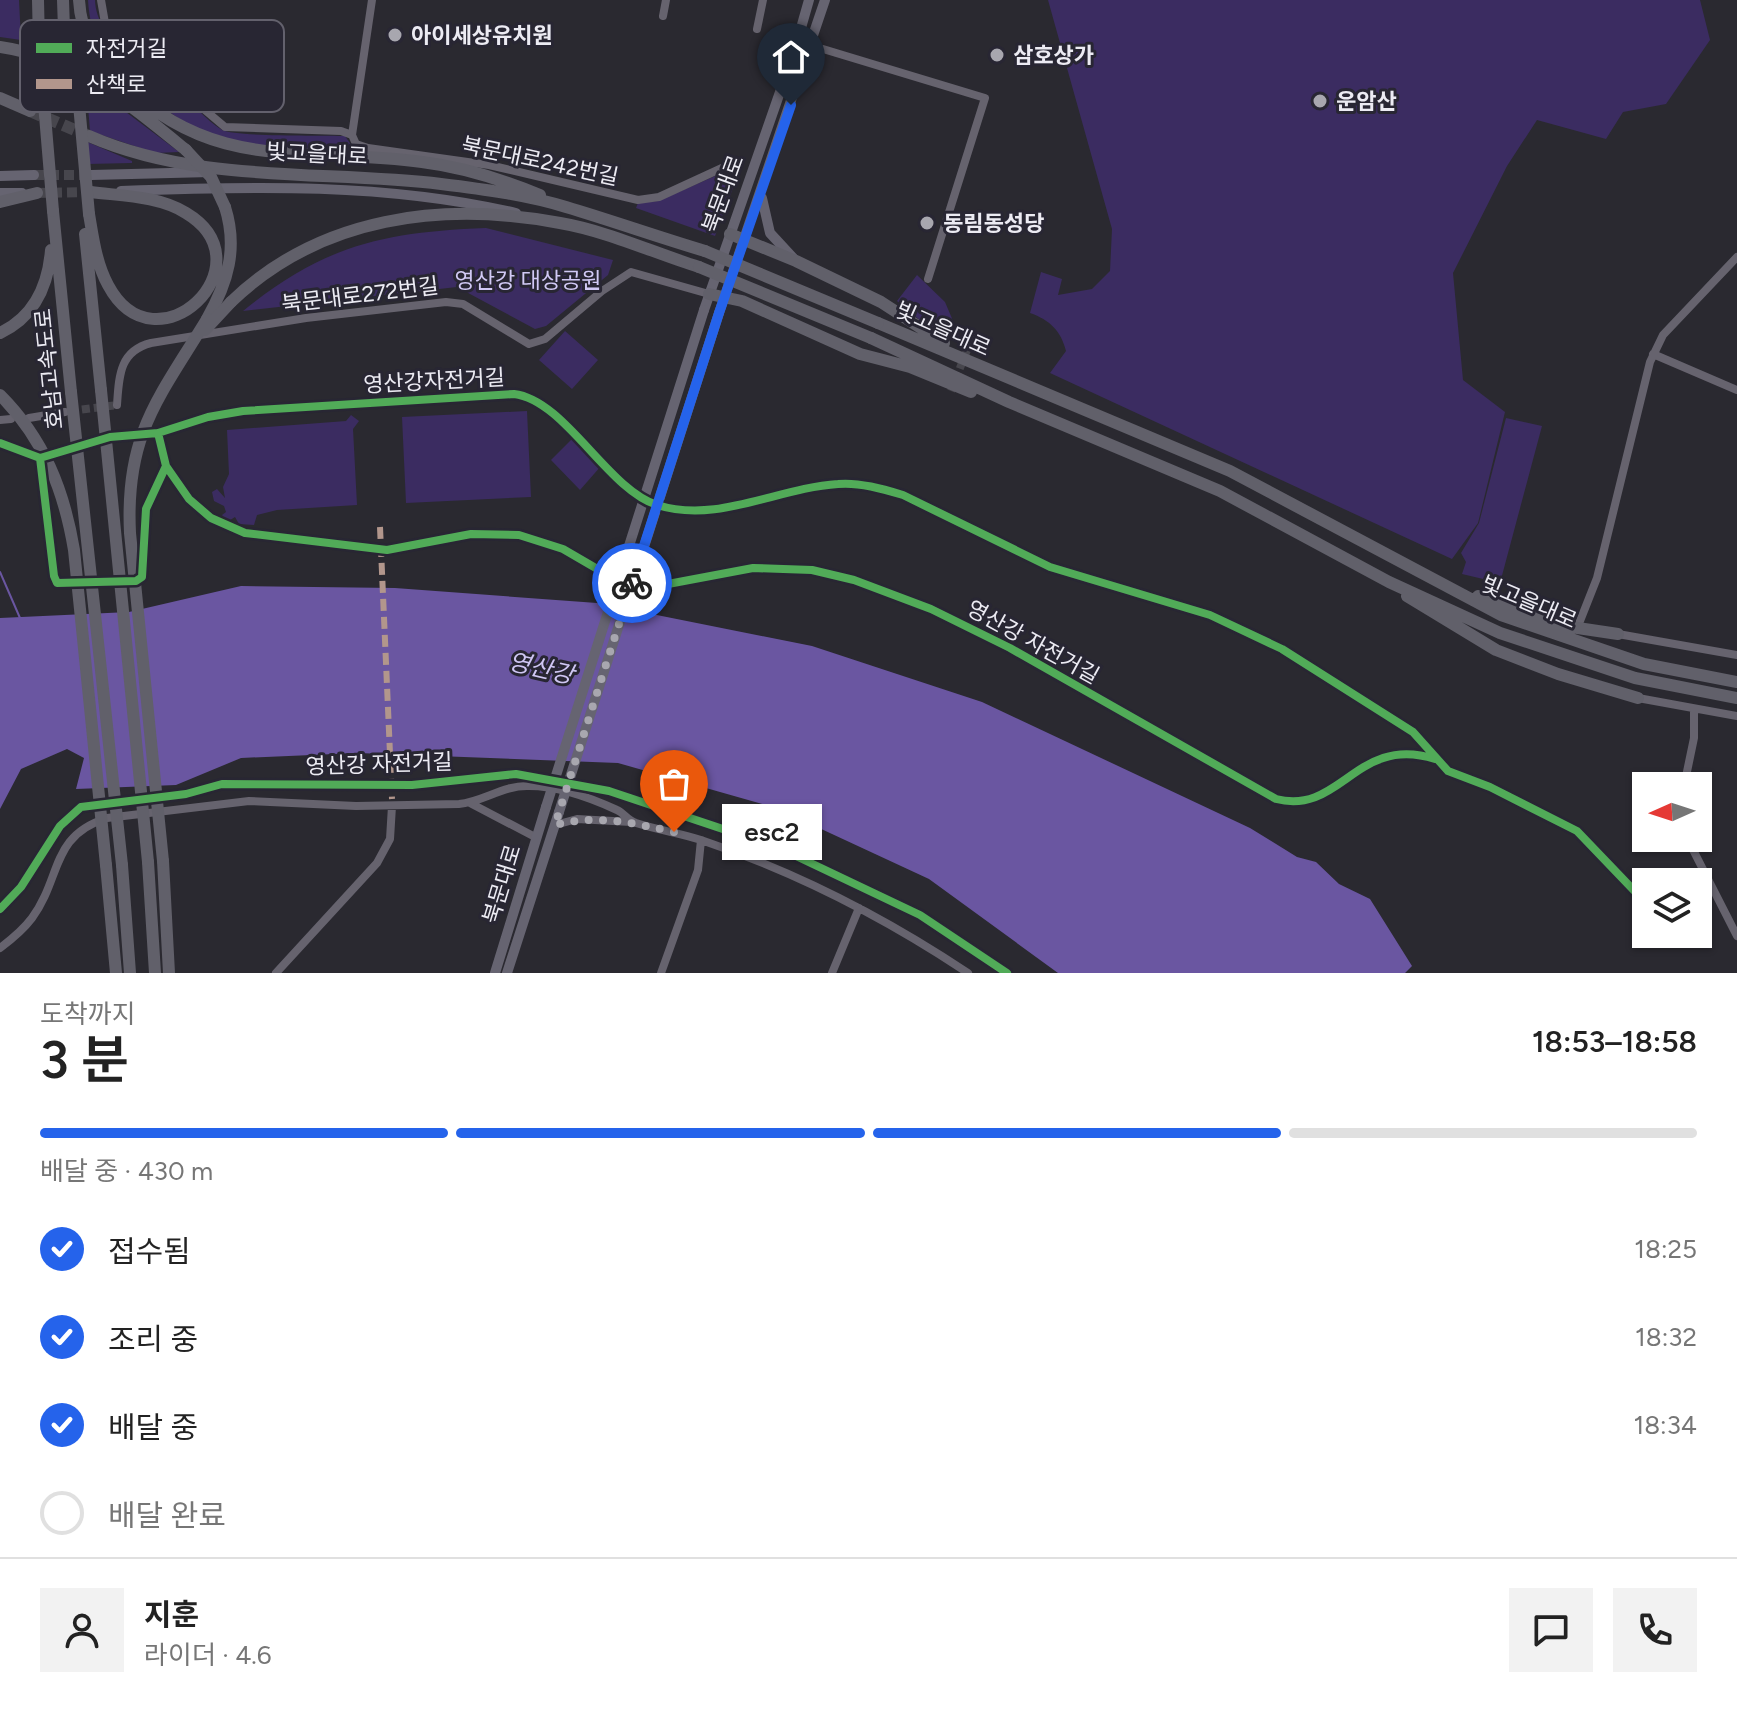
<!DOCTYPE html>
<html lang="ko">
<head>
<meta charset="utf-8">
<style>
	:root { --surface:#fff; --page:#f2f2f2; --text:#222; --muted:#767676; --line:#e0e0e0; --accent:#2563eb }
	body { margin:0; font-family:Figtree,"Noto Sans KR",sans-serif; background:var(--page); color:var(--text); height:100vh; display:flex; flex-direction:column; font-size:30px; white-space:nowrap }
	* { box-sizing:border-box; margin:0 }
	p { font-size:26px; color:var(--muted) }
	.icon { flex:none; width:44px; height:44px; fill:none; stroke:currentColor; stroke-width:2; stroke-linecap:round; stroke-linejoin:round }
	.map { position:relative; height:973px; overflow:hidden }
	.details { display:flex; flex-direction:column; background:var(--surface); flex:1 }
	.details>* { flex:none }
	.needle { width:52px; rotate:267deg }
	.tools { position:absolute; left:1632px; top:772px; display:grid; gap:16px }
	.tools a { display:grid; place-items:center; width:80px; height:80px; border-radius:0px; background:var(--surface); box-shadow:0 2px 6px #0004; font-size:40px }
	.pin { position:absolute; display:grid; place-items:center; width:68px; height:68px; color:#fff; margin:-82px -34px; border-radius:50% 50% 50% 0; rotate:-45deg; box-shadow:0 0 8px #0007 }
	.pin .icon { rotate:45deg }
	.courier { position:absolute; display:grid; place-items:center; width:80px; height:80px; margin:-40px; border:6px solid #2563eb; border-radius:50%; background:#fff; color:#222; box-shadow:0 2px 10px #0007 }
	.bubble { position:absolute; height:56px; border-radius:0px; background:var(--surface); box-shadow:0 2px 6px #0004; font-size:26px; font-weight:600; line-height:56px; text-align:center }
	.headline em { font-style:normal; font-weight:600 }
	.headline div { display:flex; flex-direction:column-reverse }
	.headline { display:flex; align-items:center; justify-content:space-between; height:136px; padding:0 40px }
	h1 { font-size:52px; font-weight:600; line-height:60px }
	.bar { display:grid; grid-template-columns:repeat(4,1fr); gap:12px 8px; align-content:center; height:96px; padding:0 40px }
	.bar i { height:10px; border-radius:6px; background:var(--line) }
	.bar .selected { background:var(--accent) }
	.bar p { grid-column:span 4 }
	.line { display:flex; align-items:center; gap:20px; padding:0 40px; border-top:2px solid var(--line) }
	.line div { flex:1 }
	.round { display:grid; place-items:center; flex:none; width:84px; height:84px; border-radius:0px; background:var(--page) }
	ol { padding:0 40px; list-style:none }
	li { display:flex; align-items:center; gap:24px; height:88px }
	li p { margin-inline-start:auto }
	li .icon { padding:8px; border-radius:50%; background:var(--accent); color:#fff; stroke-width:4 }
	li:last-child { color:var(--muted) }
	li i { width:44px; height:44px; border:4px solid var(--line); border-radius:50% }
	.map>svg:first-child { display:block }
</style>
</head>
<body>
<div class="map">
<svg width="1737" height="973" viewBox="0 0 1737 973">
	<rect width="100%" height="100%" fill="#2a2930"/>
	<path fill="#3b2c61" d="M0,0h19l2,40 -21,-3z
		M88,0h7c1,41 52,66 81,88 15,13 29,32 46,42 13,7 102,5 123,6l11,16c-41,-4 -88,-1 -128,-11 -40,-10 -101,-56 -124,-89 -11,-15 -15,-34 -16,-52z
		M1048,0h652l10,40 -44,64 -43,8 -17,27 -69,-19 -30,46 -54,107 10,107 42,32 -27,111 -26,36 -402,-186 16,-22c-5,-20 -16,-31 -36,-38l11,-41 21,7 -4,16 34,-6 18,-18 2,-42z
		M86,82l93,70 -24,1 -65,-22z
		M85,141l47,20v2l-45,1z
		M722,173l12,12 -19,51 -79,-28 2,-5 20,-2z
		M486,228l127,32 -5,15 -62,51 -11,3 -78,-42 -214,24c81,-66 141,-79 243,-83z
		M917,275l28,27 17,40 -27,-9 -38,-32z
		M565,331l33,29 -26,29 -33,-29z
		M527,411l4,86 -125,6 -4,-86z
		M351,415l8,6 -6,8 4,76 -80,5 -20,5 -3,10 -15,-1 -4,-7 -8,5 -5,-7 4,-3 -2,-6 -10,-5 -2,-9 5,-3 8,9 -2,-11 6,-13 -2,-44 119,-9z
		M1506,418l36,8 -42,157 -38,-9 4,-12 -5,-9 18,-30z
		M573,438l28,28 -21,24 -29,-30z"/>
	<path fill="#6a56a1" d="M241,586l154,2 202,15 215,43 170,56 268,126 47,29 19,5 23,22 31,15 42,67 -7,7h-347l-129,-94 -153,-71 -158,-45 -260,-10 -117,5 -65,27 -100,4 8,-31 -17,-9 -46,20 -21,40v-191l129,-6z"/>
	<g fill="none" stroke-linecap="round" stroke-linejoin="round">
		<path stroke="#6a56a1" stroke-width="2" d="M0,572l20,46"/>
		<path stroke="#47464d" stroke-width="8" stroke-dasharray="8 4" stroke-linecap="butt" d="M951,391l18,-46
			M70,411l47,-6"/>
		<path stroke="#47464d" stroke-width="10" stroke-dasharray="10 5" stroke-linecap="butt" d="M34,175h57
			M37,193l54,-1"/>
		<path stroke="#47464d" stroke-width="12" stroke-dasharray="12 6" stroke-linecap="butt" d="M30,111l59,25"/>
		<path stroke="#66636e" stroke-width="8" d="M101,0l4,23 10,11 110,93 116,4 11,4 4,9 12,4 121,17 149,35 21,-3 63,-29
			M663,16l3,-16
			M757,29l6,-29
			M803,53l5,2 15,-6 162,49 -57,181
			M352,135l20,-135
			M969,345l3,-8
			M1653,354l84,36
			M117,405c2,-28 2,-54 34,-62l155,-25 140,-16 17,2 66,40 16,-5 57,-48 29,-19 78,22
			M29,418l36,-6
			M0,420l11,-1
			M1580,621l17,-43 53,-216 13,-27 74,-78
			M1618,634l119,21
			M1638,698l99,18
			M1684,786l10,-48v-28
			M470,803l67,35
			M555,825l22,-6 54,3
			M1687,838l50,98
			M0,948c12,-9 23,-18 32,-30 30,-41 18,-82 75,-100l142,-17 107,5 103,-2c24,-2 44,-19 70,-18 28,0 62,12 88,24 7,3 11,11 19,13 22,7 44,10 65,17 95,32 183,77 267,133
			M276,973l101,-110 13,-24 2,-33
			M661,973l37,-103 3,-30
			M832,973l27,-65"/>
		<path stroke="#666471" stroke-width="10" d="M91,175l120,-3
			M0,176l34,-1
			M121,191c131,-5 267,-8 395,22
			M0,193h22
			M762,198l8,35 24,26
			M704,310l91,-261 14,-49
			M719,313l106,-313
			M495,973l51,-166
			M507,973l52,-161"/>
		<path stroke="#61606a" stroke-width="12" d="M38,0l1,44
			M63,0l1,29
			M79,0c2,36 18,60 44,84 94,90 182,62 299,78 41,5 79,17 118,33
			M0,47c76,11 128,56 186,103
			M0,98l30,13
			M89,136c110,48 235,34 352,48 41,5 86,11 125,23 47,14 92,30 139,44
			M0,202l37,-9
			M53,211l18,181
			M89,214c4,23 7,49 19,71 48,90 163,-21 78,-72 -27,-17 -64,-17 -95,-21
			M85,234l16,156
			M730,234l66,27 85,41 63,41
			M709,294l33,7 118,53 50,13 61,25
			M231,302c89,-86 212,-101 329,-79 47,8 94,30 139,44
			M207,319c21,-37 31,-71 18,-112
			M878,323l352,148 271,144 143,49 93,18
			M0,333c34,-16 48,-46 51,-83
			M871,338l138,64 211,89 169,91 111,51 135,45 102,20
			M1407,596l89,54 62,24 80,24
			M1478,596l93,31 47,7
			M163,861l6,112
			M148,862l7,111
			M106,865l10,108
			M122,865l8,108"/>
		<path stroke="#666471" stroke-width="10" d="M546,807l158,-497
			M559,812l160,-499"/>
		<path stroke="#61606a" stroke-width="12" d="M72,28l17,186
			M39,44l14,167
			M186,150l25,27 14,30
			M705,251l173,72
			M699,267l172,71
			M205,330l26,-28
			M101,390l47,472
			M71,392l51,473
			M0,395c44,44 64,95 74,155l32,315
			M163,861l-33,-328c-5,-99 29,-135 77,-214"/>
		<path stroke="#b2968c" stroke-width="6" stroke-dasharray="12 6" stroke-linecap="butt" d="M380,527l12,272"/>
		<g stroke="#282633" stroke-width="13">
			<path id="cycleway" d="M158,433l8,33 23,33 22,19 34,15 142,17 84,-16 48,1 44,14 55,32 23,4 27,-1 85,-16 59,2 42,10 77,29 79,39 266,151c65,17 80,-65 159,-40
				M0,443l40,15 70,-21 48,-4 50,-16 35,-6 271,-17c51,6 93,95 143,111 61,19 120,-17 181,-21 21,-2 45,5 65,11l147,72 160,48 72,34 131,83 35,39 42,16 87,44 69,72
				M40,458l14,118 3,7 79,-2 6,-4 4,-68 20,-43
				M0,909l21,-22 39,-61 21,-19 105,-13 36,-10 190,1 104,-11 93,17 168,56 143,68 87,58"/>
		</g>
		<use href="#cycleway" stroke="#51ab58" stroke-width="8"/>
	</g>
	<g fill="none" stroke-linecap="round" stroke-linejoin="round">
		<path stroke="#a8a7af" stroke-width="8" stroke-dasharray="0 14.4" d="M632,583l-77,242c41,-11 78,-2 119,7"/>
		<path stroke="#2563eb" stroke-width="10" d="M632,583l87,-270 72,-208"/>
	</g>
	<g fill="#a8a7af" stroke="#282633" stroke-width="3">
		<circle cx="395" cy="35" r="8"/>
		<circle cx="997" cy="55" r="8"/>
		<circle cx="1320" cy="101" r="8"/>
		<circle cx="927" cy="223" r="8"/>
	</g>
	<g text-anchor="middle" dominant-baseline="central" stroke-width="6" stroke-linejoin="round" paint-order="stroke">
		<g font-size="22" font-weight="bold" fill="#ecebf3" stroke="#282633" text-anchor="start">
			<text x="411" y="35">아이세상유치원</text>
			<text x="1013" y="55">삼호상가</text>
			<text x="1336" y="101">운암산</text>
			<text x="943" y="223">동림동성당</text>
		</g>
		<g font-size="22" fill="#ecebf3" stroke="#282633">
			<text transform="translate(317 154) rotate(3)">빛고을대로</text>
			<text transform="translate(540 161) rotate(12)">북문대로242번길</text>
			<text transform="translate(723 194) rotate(-70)">북문대로</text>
			<text transform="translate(360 295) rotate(-7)">북문대로272번길</text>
			<text transform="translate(943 329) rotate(24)">빛고을대로</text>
			<text transform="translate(49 369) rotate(-96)">호남고속도로</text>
			<text transform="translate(434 381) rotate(-3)">영산강자전거길</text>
			<text transform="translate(1529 602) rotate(23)">빛고을대로</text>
			<text transform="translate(1033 642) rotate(29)">영산강 자전거길</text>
			<text transform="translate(379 764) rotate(-2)">영산강 자전거길</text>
			<text transform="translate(502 884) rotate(-73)">북문대로</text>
		</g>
		<g font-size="22" fill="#d1c9f5" stroke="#282633">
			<text x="528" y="280">영산강 대상공원</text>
		</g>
		<g font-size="24" font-style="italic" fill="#cfc6f3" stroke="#282633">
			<text transform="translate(541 668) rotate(13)">영산강</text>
		</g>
	</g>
	<rect x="20" y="20" width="264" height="92" rx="12" fill="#282633" stroke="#63616d" stroke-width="2"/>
	<rect x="36" y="43" width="36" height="10" fill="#51ab58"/>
	<rect x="36" y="79" width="36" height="10" fill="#b2968c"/>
	<g font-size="22" fill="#ecebf3">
		<text x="86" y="56">자전거길</text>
		<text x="86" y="92">산책로</text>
	</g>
</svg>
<div class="tools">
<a><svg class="needle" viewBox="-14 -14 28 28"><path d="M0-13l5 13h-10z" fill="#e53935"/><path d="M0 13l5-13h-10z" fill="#767676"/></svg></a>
<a><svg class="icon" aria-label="layers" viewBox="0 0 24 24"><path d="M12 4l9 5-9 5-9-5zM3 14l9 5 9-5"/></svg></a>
</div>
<div class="pin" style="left:674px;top:832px;background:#ea580c"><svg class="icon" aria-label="bag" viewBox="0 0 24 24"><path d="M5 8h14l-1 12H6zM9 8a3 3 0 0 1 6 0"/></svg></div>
<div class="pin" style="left:791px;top:105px;background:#1f2937"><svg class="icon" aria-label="home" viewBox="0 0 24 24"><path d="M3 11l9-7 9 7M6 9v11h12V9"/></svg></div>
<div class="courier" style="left:632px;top:583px"><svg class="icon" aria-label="bike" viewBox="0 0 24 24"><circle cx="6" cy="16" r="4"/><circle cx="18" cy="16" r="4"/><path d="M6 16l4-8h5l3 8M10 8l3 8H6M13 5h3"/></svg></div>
<div class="bubble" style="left:722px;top:804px;width:100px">esc2</div>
</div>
<section class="details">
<div class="headline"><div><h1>3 분</h1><p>도착까지</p></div><em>18:53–18:58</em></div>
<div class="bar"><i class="selected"></i><i class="selected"></i><i class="selected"></i><i></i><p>배달 중 · 430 m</p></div>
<ol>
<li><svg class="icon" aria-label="check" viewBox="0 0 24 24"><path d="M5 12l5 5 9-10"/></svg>접수됨<p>18:25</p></li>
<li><svg class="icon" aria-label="check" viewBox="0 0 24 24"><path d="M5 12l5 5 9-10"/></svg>조리 중<p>18:32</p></li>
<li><svg class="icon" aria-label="check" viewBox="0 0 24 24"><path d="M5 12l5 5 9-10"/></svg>배달 중<p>18:34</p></li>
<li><i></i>배달 완료</li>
</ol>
<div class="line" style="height:144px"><a class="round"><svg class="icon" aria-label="person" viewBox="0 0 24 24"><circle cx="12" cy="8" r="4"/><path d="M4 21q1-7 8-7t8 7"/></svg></a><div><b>지훈</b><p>라이더 · 4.6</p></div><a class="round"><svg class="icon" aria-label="chat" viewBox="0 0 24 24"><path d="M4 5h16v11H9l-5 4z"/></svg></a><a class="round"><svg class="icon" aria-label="phone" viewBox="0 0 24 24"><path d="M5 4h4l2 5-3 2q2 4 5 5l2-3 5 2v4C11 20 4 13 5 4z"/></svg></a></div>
</section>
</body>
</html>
